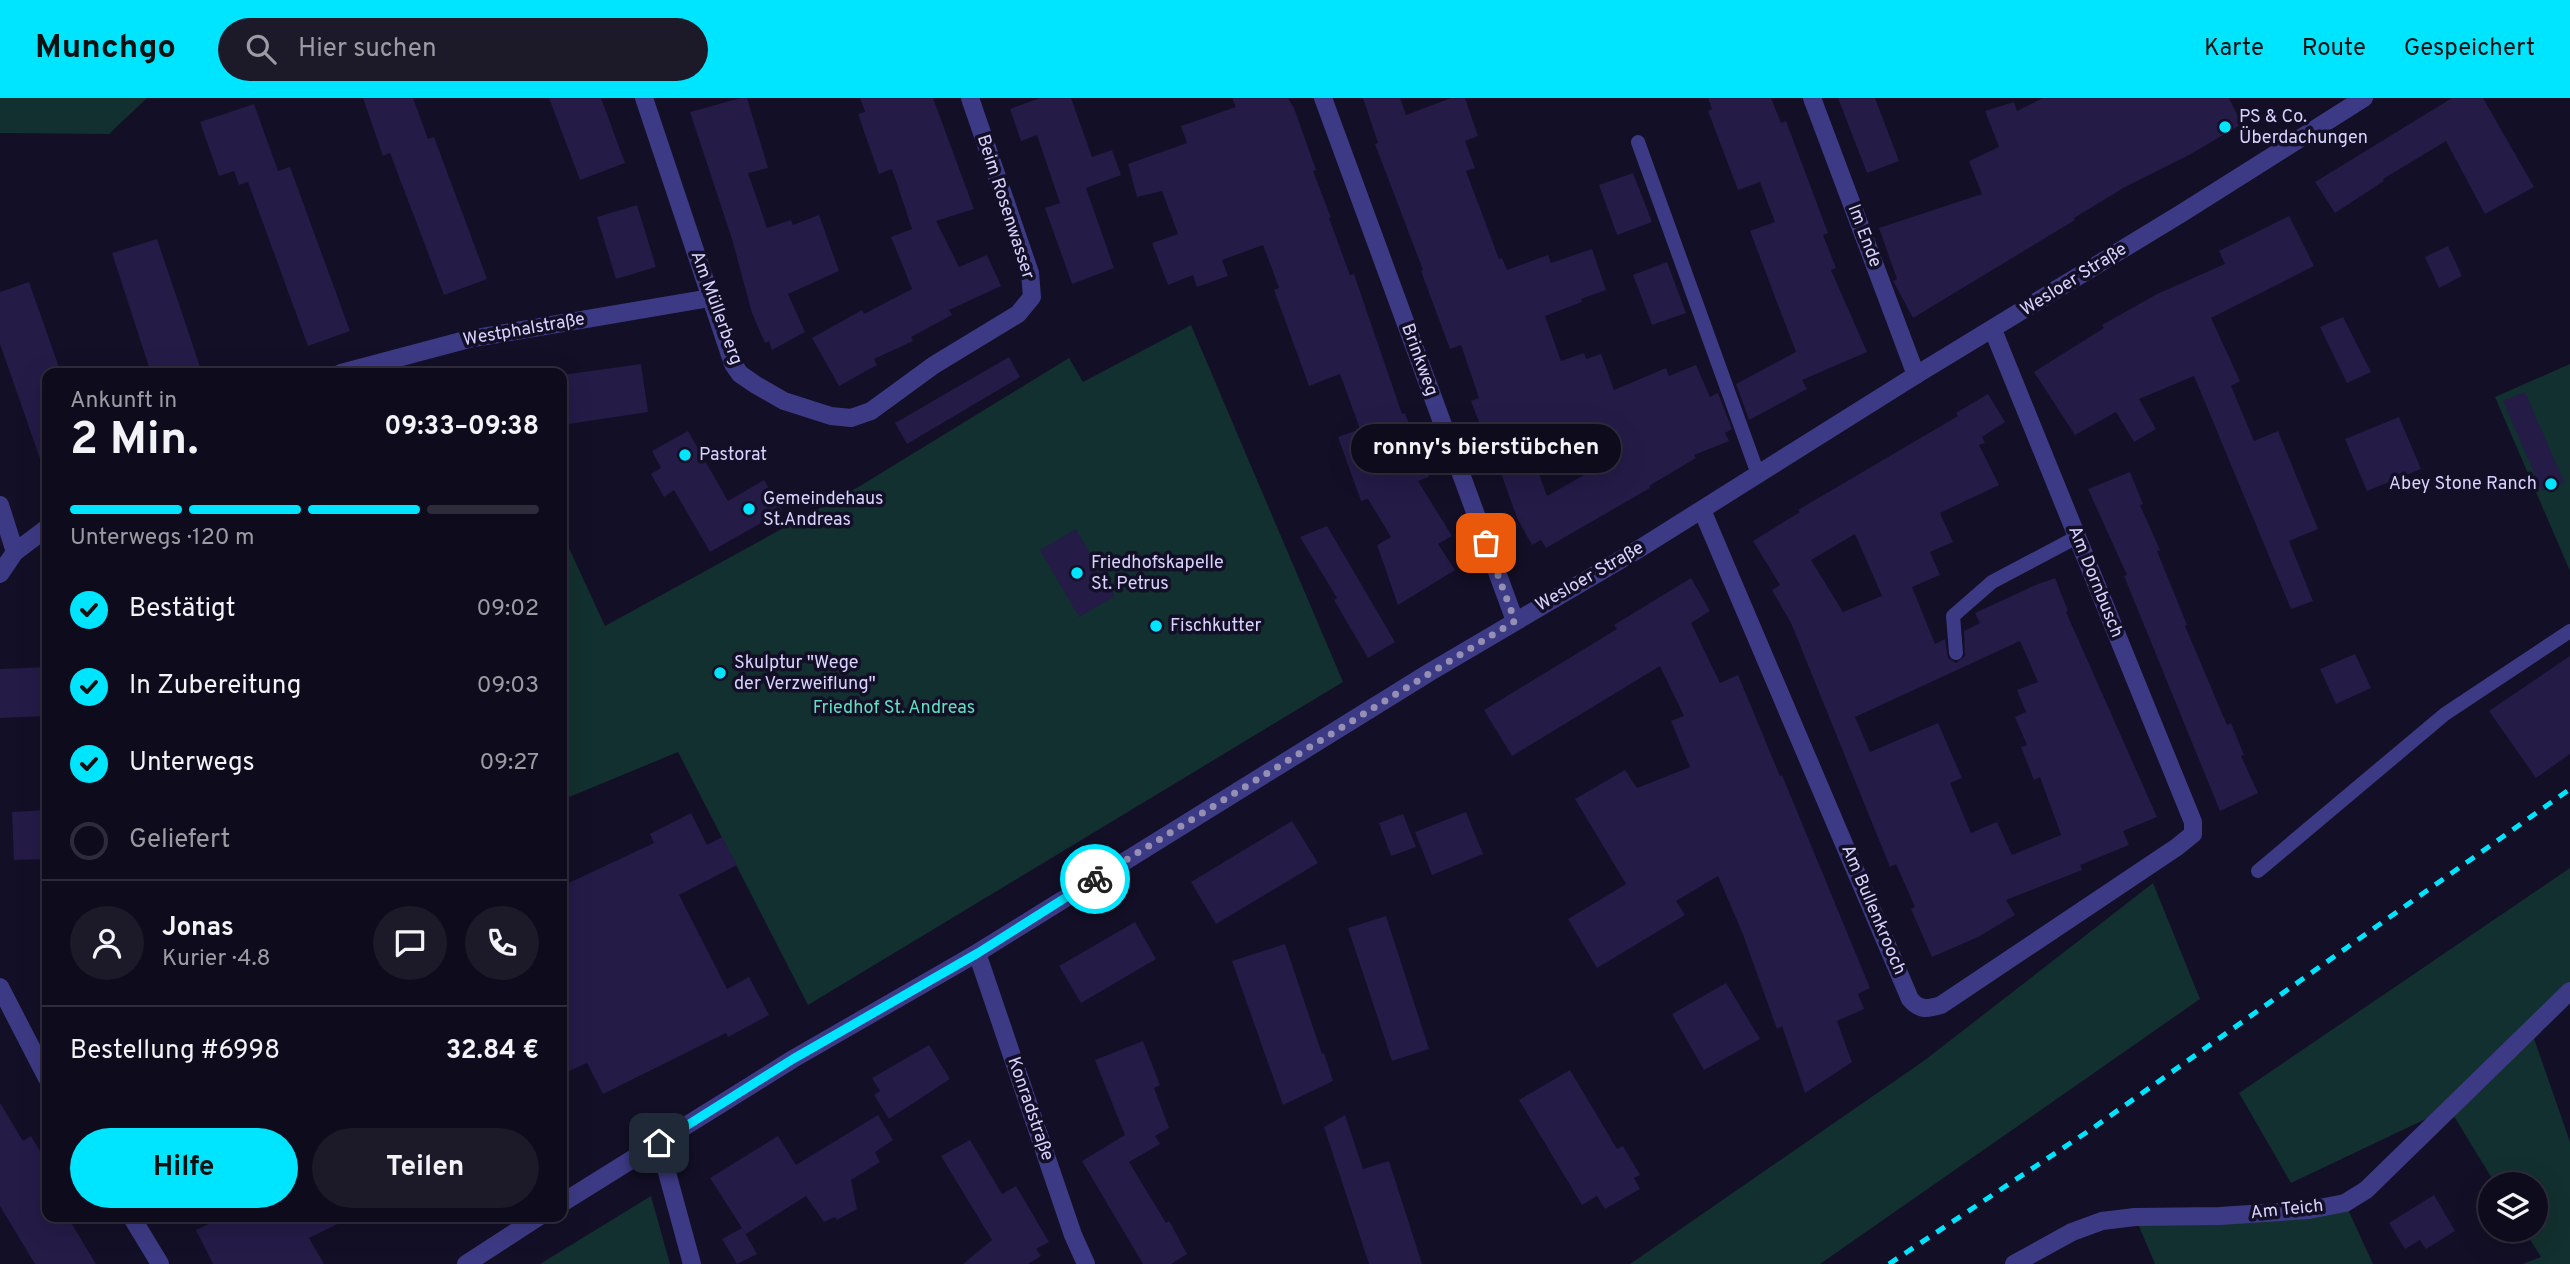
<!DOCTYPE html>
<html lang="de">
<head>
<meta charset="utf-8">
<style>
	:root { --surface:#0e0b1c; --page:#1c1929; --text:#f1f3f6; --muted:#9b9ba3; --line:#2e2b3b; --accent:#00e5ff }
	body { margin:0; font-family:Overpass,sans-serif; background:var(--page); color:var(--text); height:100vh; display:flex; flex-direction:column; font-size:26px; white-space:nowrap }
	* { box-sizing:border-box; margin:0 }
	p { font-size:23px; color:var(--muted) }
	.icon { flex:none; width:38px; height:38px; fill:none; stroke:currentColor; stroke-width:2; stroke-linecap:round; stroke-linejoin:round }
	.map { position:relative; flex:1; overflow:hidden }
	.side { position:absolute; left:42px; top:270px; width:525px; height:854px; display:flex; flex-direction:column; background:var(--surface); border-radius:14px; box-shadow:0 7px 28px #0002,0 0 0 2px var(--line) }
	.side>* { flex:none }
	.controls { position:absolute; left:2478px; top:1074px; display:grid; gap:14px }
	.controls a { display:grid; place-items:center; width:70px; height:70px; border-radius:50%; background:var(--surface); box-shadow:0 7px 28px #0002,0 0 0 2px var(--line); font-size:35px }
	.pin { position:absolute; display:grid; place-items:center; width:60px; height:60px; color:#fff; margin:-30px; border-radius:14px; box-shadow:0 4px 10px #0006 }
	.courier { position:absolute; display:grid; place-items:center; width:70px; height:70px; margin:-35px; border:5px solid #00e5ff; border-radius:50%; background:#fff; color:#222; box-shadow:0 2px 9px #0007 }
	.bubble { position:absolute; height:49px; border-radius:24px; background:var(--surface); box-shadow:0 7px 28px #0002,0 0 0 2px var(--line); font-size:23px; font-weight:700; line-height:49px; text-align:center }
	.headline em { font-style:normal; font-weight:700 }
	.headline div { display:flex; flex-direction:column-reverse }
	.headline { display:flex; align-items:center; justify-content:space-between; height:119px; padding:0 28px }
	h1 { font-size:46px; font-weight:700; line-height:52px }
	.bar { display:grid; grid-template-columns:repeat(4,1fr); gap:10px 7px; align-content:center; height:84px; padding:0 28px }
	.bar i { height:9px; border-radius:5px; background:var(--line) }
	.bar .active { background:var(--accent) }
	.bar p { grid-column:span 4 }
	.line { display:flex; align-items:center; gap:18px; padding:0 28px; border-top:2px solid var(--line) }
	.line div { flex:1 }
	.round { display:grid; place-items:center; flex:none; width:74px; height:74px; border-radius:37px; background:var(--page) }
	ol { padding:0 28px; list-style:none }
	li { display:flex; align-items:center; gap:21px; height:77px }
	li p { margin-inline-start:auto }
	li .icon { padding:7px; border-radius:50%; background:var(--accent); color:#111; stroke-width:4 }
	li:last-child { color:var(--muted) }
	li i { width:38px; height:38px; border:4px solid var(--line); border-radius:50% }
	.primary-button { display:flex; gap:14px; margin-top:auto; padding:14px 28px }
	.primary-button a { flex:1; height:80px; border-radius:42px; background:var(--accent); color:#111; font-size:28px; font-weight:700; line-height:80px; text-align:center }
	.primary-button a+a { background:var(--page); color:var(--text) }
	header { display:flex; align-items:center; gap:42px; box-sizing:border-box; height:98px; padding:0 35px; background:var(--accent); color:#111 }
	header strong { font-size:33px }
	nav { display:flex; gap:38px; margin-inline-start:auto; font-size:24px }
	.search { width:490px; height:63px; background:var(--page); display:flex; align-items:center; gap:18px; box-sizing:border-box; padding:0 24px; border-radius:38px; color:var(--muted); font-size:26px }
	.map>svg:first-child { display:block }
</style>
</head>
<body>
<header>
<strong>Munchgo</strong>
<div class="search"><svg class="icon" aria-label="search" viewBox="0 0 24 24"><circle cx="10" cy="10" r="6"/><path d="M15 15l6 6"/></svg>Hier suchen</div>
<nav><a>Karte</a><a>Route</a><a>Gespeichert</a></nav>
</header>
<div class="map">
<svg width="2570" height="1166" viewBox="0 0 2570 1166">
	<rect width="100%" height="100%" fill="#130f26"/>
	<path fill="#12302f" d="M0,0h147l-38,36 -109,-1z
		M1191,227l152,357 -535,323 -130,-253 -116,48v-267l43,93 255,-140 209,-128 14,24z
		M2570,266v207l-75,-174z
		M2570,770v123l-39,39 39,112v122h-48l19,-7 -17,-27h12v-45h-40l-47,-77 -158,75 -52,-90z
		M2153,785l47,116 -380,265h-190l295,-204z
		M651,1098l19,68h-130z
		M2345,1105l28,61h-218l-20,-47z"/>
	<path fill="#241b47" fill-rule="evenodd" d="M363,0h50l15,41 6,-2 53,142 -43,16 -54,-142 -7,3z
		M549,0h52l24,65 -45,17z
		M741,0h6l21,70 -20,5 19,55 24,-8 2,5 26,-10 20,56 -51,23 17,38 -33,18 -3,-9 -4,2 -13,-30 -20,-74 -42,-127z
		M860,0h73l41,111 -38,12 23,46 28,-12 14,31 -52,24 3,5 -41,22 2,4 -39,18 3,6 -38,21 -27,-48 50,-28 2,4 48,-25 -21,-52 21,-8 -20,-60 -13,5 -21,-60 7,-2z
		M1040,0h31l21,59 20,-7 9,25 -35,13 28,80 -42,16 -27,-76 15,-5 -23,-68 -16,6 -11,-32z
		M1232,0h56l6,10 22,62 -3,1 18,47h-2l21,57 4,-1 48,140 3,-1 24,64 -11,4 34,55 -14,8 17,26 -57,35 -21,-60 14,-8 -23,-38 -7,2 -23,-64 22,-8 -20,-55 -31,12 -35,-96 5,-2 -16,-43 -41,15 6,16 -31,11 -4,-12 -25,10 -16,-42 26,-9 -16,-43 -25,6 -9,-33 59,-21 -6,-17 55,-19z
		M1363,0h37l6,17 45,-17h14l13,38 -13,5 10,27 -9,3 33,88 3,-1 5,12 41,-15 3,8 41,-14 14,41 -25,9 1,3 -37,14 16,45 23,-8 2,6 15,-5 13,36 52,-22 3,8 27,-11 14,32 8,-4 14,36 -7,4 4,8 -35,14 2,3 -47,28 1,2 -104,60 -5,-8 -9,5 -15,-27 -22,-62 -3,1 -21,-56 8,-3 -18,-53 -11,4 -29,-78 2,-1 -48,-126 3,-1zM1569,331l24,41 -46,26 -19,-52z
		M1708,0h63l10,25 5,-2 42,112 -5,2 13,33 -5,2 36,82 -65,28 5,9 -58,31 -13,-36 60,-32 -46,-121 25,-9 -15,-40 -22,8 -30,-79 4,-2z
		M1838,0h37l24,63 -32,12z
		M2043,0h186l13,26 -53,31 -64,32 -51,31 1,2 -162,98 -20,-37 4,-2 -18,-51 103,-34 -13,-33 30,-14 -14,-36 29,-9 3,9z
		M2452,0h31l51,89 -49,27 -39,-73 -63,38 1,2 -49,32 -20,-31z
		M254,6l24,67 12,-4 60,164 -42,15 -60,-164 -9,3 -5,-14 -15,5 -19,-54z
		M1633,75l19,49 -35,13 -18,-50z
		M637,107l19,62 -40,12 -19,-62z
		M2289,118l25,50 -103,52 29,63 -9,5 23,55 24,-10 40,98 -29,12 24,60 -22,8 -97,-233 -55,23 17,30 -22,13 -18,-30 -41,23 -41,-63 70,-44 -2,-3 55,-31 68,-30 -6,-13z
		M157,141l25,74 20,60h-51l-39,-120z
		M2448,148l14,30 -23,12 -14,-31z
		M1667,164l19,51 -34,12 -19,-50z
		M29,184l32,91h-14v96l-3,1 -44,-126v-52z
		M2343,219l28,55 -24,11 -27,-56z
		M1009,259l11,20 -113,67 -12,-21z
		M641,266l7,48 -86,13v-50z
		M2525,294l39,90 -22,9 -39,-90z
		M1988,296l17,28 -23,15 3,6 -6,2 20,40 -59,28 13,29 -23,10 10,23 -28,12 23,57 10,-5 3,19 8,5 9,-7 -1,-25 16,-8 -5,-10 63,-29 17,-6 13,33 -2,1 91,205 -34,14 6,14 -49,20 2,5 -76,30 9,15 -37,22 -46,20 -21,-48 4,-2 -19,-43 -6,3 -99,-244 -19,-33 8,-5 -27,-44 47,-29 -2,-2 160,-94 -2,-3zM1855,436l27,62 -39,16 -32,-52zM2020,543l18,41 -21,8 9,22 -11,5 12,28 -6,2 13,33 6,-3 21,58 -49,20 -15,-33 -26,11 -21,-50 12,-5 -24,-55 -68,29 -15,-35z
		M2399,319l22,52 -54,22 -22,-52z
		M688,333l40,70 36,-21 18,31 -72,41 -36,-62 -10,7 -13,-23 10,-6 -9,-17z
		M2130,374l13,32 -3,1 20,45 -3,1 30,74 -2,1 42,99 4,-2 13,32 -3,1 17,37 -38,18 -96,-235 3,-1 -39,-86z
		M1327,428l68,116 -27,16 -34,-58 3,-2 -37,-61z
		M1076,431l39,67 -36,21 -39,-67z
		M1691,480l19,33 -19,12 29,60 18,-8 42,101 2,-1 88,213 -12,6 6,15 -27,12 15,41 -47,31 -23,-67 -5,3 -35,-97 -24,-56 -42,25 9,14 -88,53 -29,-49 58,-35 -51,-85 50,-29 12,18 53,-21 -19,-46 13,-5 -24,-50 -148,90 -28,-46 133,-81 -3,-4z
		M2355,556l16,34 -35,16 -16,-35z
		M2570,558v98l-34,24 -47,-67z
		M47,569v49l-47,2v-49z
		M47,712v49l-33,1 -2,-48z
		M1466,714l17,42 -51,21 -17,-43z
		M691,715l16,32 15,-8 15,28 -58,30 48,94 22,-12 20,38 -41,22 -2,-4 -123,61 -16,-31 -25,11v-188l92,-43 -4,-9z
		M1403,716l13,33 -25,9 -12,-33z
		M1292,723l26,42 -102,61 -25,-42z
		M1386,818l43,133 -37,12 -44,-133z
		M1135,824l21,37 -75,44 -22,-37z
		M1285,846l37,110 2,-1 9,28 -50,24 -51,-144z
		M1726,885l34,56 -56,31 -32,-56z
		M1143,943l17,44 -6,3 15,40 -14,8 5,8 -31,18 37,61 3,-2 2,3 16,30 -16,10h-28l-61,-103 43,-26 -30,-75z
		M929,947l21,34 -61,40 -15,-24 6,-4 -8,-13z
		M1570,972l47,79 6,-3 17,29 -6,3 6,11 -35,20 -8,-13 -15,9 -63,-105z
		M0,1005l23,38 8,-5 16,27v53h20l29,48h-61l-35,-58z
		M878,1017l15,25 -18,12 5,10 -29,18 6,29 -20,11 -2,-3 -11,5 -18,-26 -60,38 -4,-6 15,26 -20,10 -15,-25 20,-11 -32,-50 68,-42 18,29z
		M1345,1017l18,54 26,-8 33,103h-53l-45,-137z
		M970,1042l32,54 14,-8 33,56 -13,7 5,7 -13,8h-65l29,-24 -51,-84z
		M2434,1097l21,36 -29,18 -6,-9 -15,9 -16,-26z
		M225,1118h129l-45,22 15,26h-111l-17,-34z"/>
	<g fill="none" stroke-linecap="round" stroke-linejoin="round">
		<path stroke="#3d3a85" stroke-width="14" d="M1638,44l120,332
			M1956,555l-3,-37 39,-34 85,-45
			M2258,773l187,-157 125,-83"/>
		<path stroke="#3d3a85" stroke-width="18" d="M644,0l89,266 7,10 16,11 28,16 47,15 20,2 20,-7 63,-46 84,-51 14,-17 -2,-24 -60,-175
			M1323,0l192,523
			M1812,0l104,277
			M341,275l128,-34 241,-41
			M0,407l15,47
			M1702,412l208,489c10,12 18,10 31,6l236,-158 16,-13v-12l-200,-492
			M0,476l15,-22 32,-24
			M977,855l96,282 13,29
			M0,889l47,91
			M659,1045l33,121
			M131,1118l29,48
			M2014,1166l58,-32 30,-11 33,-4 85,-1 89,-6 36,-7 21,-13 204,-199"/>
		<path stroke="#3d3a85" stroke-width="18" d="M562,1105l231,-144 184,-106 453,-281 209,-123 277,-174 266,-162 182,-115
			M466,1166l74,-48"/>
		<path stroke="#00e5ff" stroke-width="5" stroke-dasharray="10 9" stroke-linecap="butt" d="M1889,1166l204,-136 477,-339"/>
	</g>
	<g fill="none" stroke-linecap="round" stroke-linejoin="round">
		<path stroke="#948fb3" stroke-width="7" stroke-dasharray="0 12.6" d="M1095,781l420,-258 -29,-78"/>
		<path stroke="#00e5ff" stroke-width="9" d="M659,1045l134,-84 185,-106 117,-74"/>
	</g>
	<g fill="#00e5ff" stroke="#130f26" stroke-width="2.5">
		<circle cx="2225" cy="29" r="7"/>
		<circle cx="685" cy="357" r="7"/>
		<circle cx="2551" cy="386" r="7"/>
		<circle cx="749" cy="411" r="7"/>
		<circle cx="1077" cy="475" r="7"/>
		<circle cx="1156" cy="528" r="7"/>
		<circle cx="720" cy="575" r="7"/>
	</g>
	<g text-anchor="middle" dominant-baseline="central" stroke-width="7" stroke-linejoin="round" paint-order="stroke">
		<g font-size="18" fill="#d9d4ff" stroke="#130f26" text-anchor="start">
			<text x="2239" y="19">PS &amp; Co.<tspan x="2239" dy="21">Überdachungen</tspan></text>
			<text x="699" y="357">Pastorat</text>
			<text x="2537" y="386" text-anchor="end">Abey Stone Ranch</text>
			<text x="763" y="401">Gemeindehaus<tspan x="763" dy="21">St.Andreas</tspan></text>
			<text x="1091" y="465">Friedhofskapelle<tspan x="1091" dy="21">St. Petrus</tspan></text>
			<text x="1170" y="528">Fischkutter</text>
			<text x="734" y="565">Skulptur "Wege<tspan x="734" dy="21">der Verzweiflung"</tspan></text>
		</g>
		<g font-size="18" fill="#d9d4ff" stroke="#130f26">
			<text transform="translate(1005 109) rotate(72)">Beim Rosenwasser</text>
			<text transform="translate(1864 138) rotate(69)">Im Ende</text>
			<text transform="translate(2074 182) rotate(-32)">Wesloer Straße</text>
			<text transform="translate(716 210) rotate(70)">Am Müllerberg</text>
			<text transform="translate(524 232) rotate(-10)">Westphalstraße</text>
			<text transform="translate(1419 262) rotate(70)">Brinkweg</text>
			<text transform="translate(1590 479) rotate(-30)">Wesloer Straße</text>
			<text transform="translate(2095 484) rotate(68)">Am Dornbusch</text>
			<text transform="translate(1873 812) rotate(67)">Am Bullenkrooch</text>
			<text transform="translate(1030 1011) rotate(71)">Konradstraße</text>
			<text transform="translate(2287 1112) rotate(-6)">Am Teich</text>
		</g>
		<g font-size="18" fill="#5fe0c0" stroke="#130f26">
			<text x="894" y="610">Friedhof St. Andreas</text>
		</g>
	</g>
</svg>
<div class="controls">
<a><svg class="icon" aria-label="layers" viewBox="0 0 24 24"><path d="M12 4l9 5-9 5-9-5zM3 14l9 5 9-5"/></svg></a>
</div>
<div class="pin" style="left:1486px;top:445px;background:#ea580c"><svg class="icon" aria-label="bag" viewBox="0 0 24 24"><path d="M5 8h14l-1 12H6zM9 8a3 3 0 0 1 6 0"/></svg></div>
<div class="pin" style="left:659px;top:1045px;background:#1f2937"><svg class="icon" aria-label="home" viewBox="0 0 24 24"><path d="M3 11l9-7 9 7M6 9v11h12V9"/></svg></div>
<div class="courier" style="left:1095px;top:781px"><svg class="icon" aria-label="bike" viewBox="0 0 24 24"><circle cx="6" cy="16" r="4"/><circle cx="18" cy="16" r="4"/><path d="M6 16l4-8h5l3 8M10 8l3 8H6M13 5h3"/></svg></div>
<div class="bubble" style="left:1351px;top:326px;width:270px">ronny's bierstübchen</div>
<section class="side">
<div class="headline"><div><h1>2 Min.</h1><p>Ankunft in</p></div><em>09:33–09:38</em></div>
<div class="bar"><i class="active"></i><i class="active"></i><i class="active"></i><i></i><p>Unterwegs · 120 m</p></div>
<ol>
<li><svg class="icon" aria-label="check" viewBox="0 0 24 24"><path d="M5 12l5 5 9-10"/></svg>Bestätigt<p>09:02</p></li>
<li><svg class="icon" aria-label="check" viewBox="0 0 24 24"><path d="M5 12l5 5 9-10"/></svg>In Zubereitung<p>09:03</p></li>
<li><svg class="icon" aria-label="check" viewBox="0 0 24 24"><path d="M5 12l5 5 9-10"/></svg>Unterwegs<p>09:27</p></li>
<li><i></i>Geliefert</li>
</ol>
<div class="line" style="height:126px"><a class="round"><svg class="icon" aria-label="person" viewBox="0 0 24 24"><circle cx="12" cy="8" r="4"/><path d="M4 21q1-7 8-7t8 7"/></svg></a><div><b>Jonas</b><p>Kurier · 4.8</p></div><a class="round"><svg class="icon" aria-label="chat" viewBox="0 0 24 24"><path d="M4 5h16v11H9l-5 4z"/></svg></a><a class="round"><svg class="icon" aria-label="phone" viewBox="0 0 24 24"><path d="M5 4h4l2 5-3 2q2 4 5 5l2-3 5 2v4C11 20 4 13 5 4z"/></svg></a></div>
<div class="line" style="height:91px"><div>Bestellung #6998</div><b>32.84 €</b></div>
<div class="primary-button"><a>Hilfe</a><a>Teilen</a></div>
</section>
</div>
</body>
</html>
